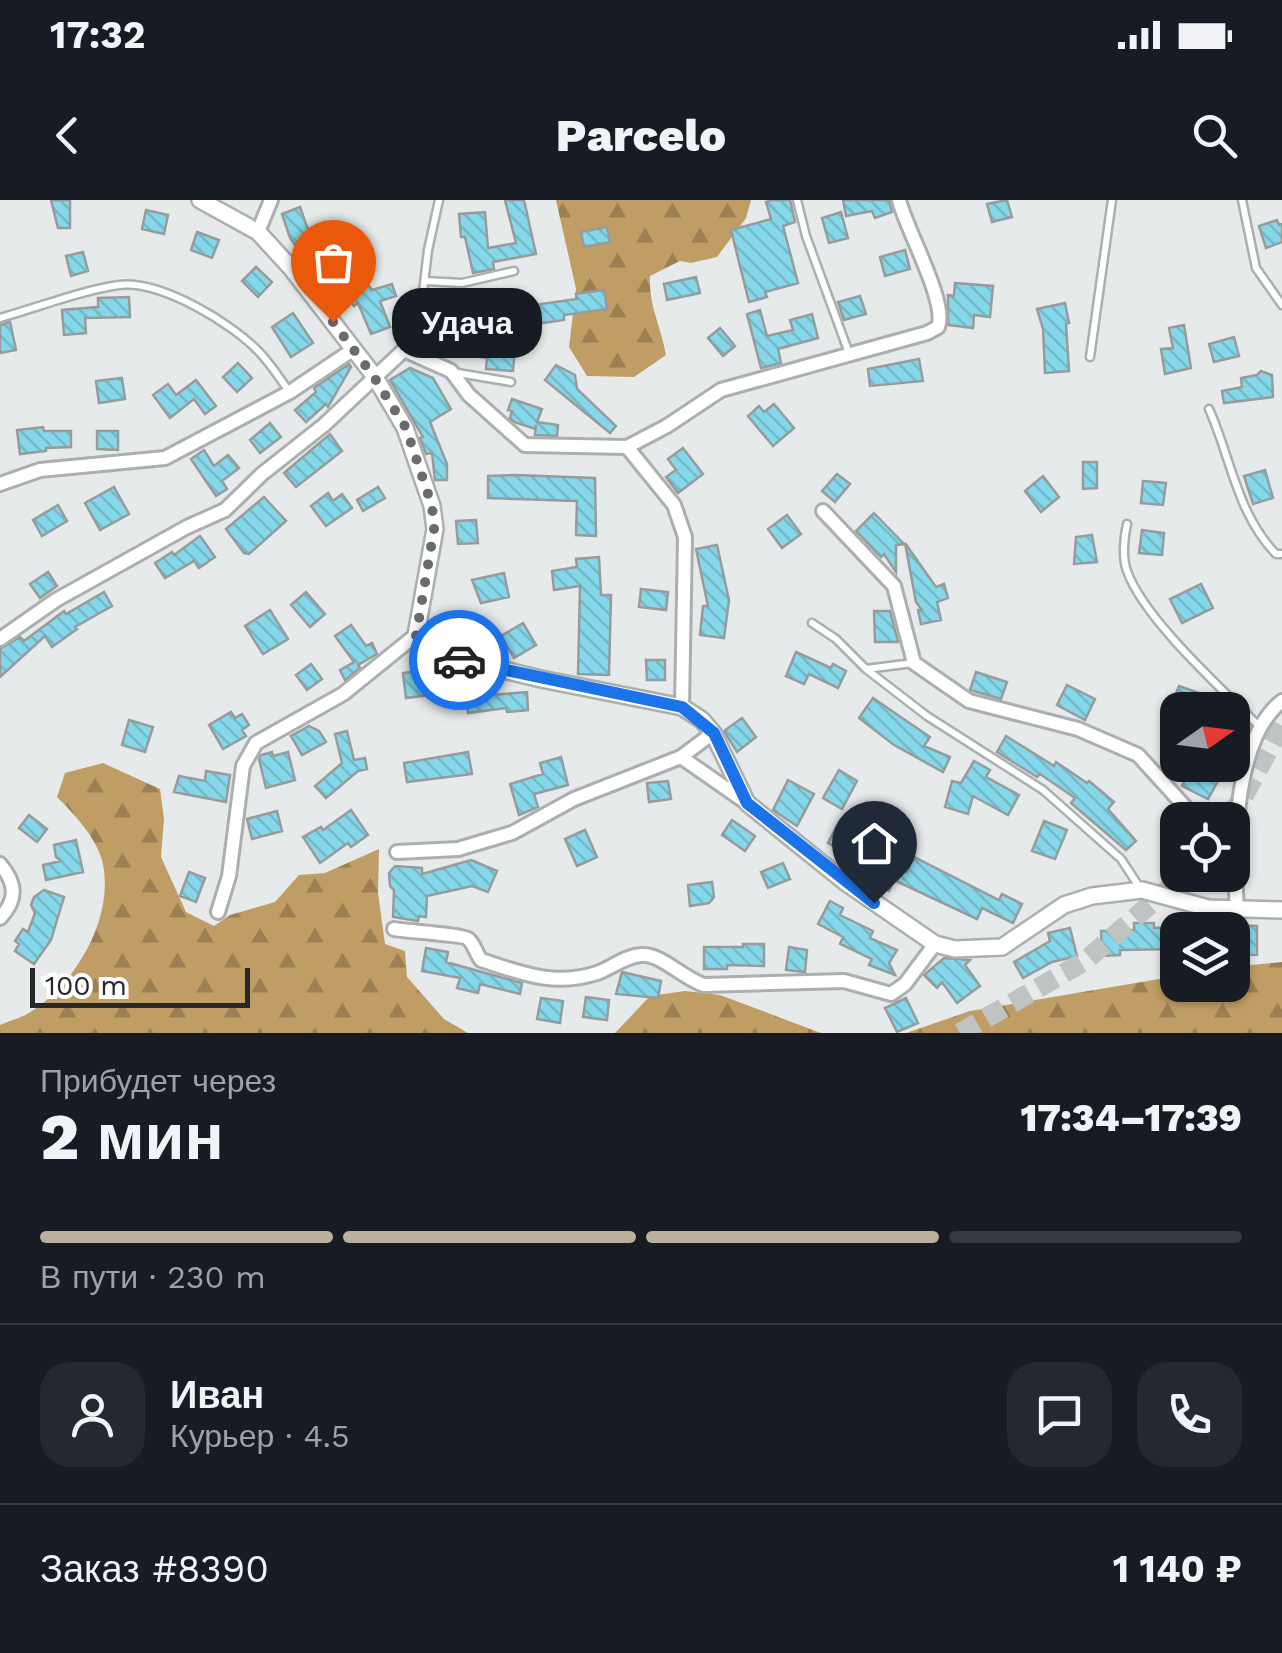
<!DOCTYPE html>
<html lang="ru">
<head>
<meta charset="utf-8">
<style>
	:root { --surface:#171b24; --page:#242831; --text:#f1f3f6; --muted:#9ea1a6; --line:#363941; --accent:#bbb09c }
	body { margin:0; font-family:"Work Sans",sans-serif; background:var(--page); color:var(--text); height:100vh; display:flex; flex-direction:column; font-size:38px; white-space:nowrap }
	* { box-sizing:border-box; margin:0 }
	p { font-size:32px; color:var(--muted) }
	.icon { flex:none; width:55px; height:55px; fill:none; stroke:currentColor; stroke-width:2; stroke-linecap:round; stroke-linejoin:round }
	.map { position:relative; height:833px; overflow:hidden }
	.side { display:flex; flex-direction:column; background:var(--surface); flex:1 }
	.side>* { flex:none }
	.needle { width:65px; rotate:76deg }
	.buttons { position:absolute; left:1160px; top:492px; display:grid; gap:20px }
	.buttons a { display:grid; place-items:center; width:90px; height:90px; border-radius:20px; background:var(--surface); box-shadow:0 2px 8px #0004; font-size:50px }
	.scale { position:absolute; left:30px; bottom:25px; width:220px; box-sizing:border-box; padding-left:10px; border:5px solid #262728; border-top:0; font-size:28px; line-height:35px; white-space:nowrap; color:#262728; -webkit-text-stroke:8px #fff; paint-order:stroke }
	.pin { position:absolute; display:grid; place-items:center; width:85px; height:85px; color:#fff; margin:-102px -42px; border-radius:50% 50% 50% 0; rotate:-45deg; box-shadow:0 0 10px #0007 }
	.pin .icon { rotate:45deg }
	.courier { position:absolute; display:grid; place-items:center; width:100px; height:100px; margin:-50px; border:8px solid #1a73e8; border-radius:50%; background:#fff; color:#222; box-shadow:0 2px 12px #0007 }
	.bubble { position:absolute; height:70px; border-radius:30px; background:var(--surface); box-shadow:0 2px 8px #0004; font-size:32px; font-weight:800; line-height:70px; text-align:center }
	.head em { font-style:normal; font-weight:800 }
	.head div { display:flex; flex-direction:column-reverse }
	.head { display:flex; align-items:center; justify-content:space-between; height:170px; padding:0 40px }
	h1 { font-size:65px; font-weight:800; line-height:75px }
	.bar { display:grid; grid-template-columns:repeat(4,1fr); gap:15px 10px; align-content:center; height:120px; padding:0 40px }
	.bar i { height:12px; border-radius:8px; background:var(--line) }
	.bar .on { background:var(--accent) }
	.bar p { grid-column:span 4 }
	.line { display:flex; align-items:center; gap:25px; padding:0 40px; border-top:2px solid var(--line) }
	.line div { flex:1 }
	.round { display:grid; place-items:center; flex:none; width:105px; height:105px; border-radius:30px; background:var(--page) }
	.status { display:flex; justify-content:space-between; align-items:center; height:70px; padding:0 50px; background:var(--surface); direction:ltr }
	.status svg { height:28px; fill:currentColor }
	header { display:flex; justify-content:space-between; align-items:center; height:130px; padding:0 40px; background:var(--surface); font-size:45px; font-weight:800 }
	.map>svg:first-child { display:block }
</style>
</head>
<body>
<div class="status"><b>17:32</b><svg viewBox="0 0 49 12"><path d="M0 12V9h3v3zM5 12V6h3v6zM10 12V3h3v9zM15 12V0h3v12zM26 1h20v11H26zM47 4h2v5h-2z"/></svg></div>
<header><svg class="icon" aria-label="back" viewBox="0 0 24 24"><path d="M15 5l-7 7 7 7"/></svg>Parcelo<svg class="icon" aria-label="search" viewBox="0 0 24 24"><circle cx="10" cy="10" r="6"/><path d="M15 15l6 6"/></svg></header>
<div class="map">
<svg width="1282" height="833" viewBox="0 0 1282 833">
	<defs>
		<pattern id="forest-firs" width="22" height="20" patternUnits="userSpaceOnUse" patternTransform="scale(2.5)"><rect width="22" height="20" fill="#c09d65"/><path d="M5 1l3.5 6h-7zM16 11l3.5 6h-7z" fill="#9c8053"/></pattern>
		<pattern id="building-back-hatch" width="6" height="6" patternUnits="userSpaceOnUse" patternTransform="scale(2.5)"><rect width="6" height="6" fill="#85d8ea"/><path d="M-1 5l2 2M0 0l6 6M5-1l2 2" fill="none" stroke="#73b9c9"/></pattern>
	</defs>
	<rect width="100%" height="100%" fill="#e6eaeb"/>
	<path fill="url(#forest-firs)" d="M556,0h195l-5,18 -29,39 -26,6 -11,-2 -30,15c-2,28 11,51 16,79l-32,22 -47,-1 -18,-29 7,-58z
		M103,563l57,26 4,30 -3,38 25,55 28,14 16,-11 45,-13 24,-27 26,-2 54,-24 -1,44 7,51 20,7 2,26 37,42 24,14h-468v-8c9,-4 21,-7 29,-12 47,-29 87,-97 73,-153 -7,-24 -28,-46 -45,-63l8,-24z
		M1282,762v71h-376l64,-22 207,-35 1,9h54l1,-18z
		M685,791l35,4 101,38h-206l35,-37z"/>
	<path fill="url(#building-back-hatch)" stroke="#979b9c" stroke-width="2.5" d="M51,0h19v28h-12z
		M505,0h19l12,54 -43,8 1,7 -21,4 -8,-36h-4l-2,-23 26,-2 3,36 28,-5z
		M772,0h18l5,22 -12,4 15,57 -33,9 2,5 -18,5 -18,-72 40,-11 -5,-17z
		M843,0h46l3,12 -17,6 -3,-7 -26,5z
		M1007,0l5,17 -20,5 -5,-18z
		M300,7l7,20 16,21 -17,12 -16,-22 -8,-24z
		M146,10l22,5 -4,19 -22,-5z
		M841,12l7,26 -19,5 -7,-25z
		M1277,20l2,5 3,-1v18l-16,6 -7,-22z
		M607,27l3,15 -26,5 -3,-15z
		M197,32l22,8 -7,18 -21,-8z
		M354,36l11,14 -15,11 -10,-14z
		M905,50l5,19 -25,7 -5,-19z
		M83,52l5,19 -17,5 -5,-20z
		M256,67l16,15 -14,15 -16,-16z
		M696,77l4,16 -33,7 -3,-16z
		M366,82l6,8 20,-6 4,12 -16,5 10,26 -19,7 -13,-31 -4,3 -7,-9z
		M955,83l38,3 -3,31 -16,-2 -1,13 -25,-3v-30l6,1z
		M604,90l3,19 -43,6v5l-28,4 -2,-19 43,-6 -1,-5z
		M860,96l6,18 -22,6 -6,-18z
		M129,97l1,20 -45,1 1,15 -22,2 -2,-25 36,-3v-9z
		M1065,103l4,20 -3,1 3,47 -24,2 -2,-44 -6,-20z
		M760,110l7,26 26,-6 -3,-10 22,-6 6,24 -40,11 3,14 -20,5 -14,-54z
		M293,113l20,30 -22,14 -19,-30z
		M10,122l6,28 -16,3v-28z
		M1184,125l7,43 -26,6 -4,-25 12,-1 -4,-20z
		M720,128l15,18 -12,10 -15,-18z
		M1234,137l5,19 -25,6 -5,-18z
		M460,143l55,4 -2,24 -27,-2 1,-11 -29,-4z
		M919,159l4,22 -53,5 -2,-17z
		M238,163l14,15 -15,14 -14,-15z
		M349,164l2,3 -23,40 -2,-3 -20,18 -11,-12 21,-18 -2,-4z
		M556,165l19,10 2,14 39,37 -6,7 -65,-53z
		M410,168l23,10 18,31 -21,13 17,42v16h-12l-3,-27 -6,1 -6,-16 3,-1 -33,-57z
		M1261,171l11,4 1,22 -49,6 -2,-12 20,-4 -1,-9 16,-3z
		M122,178l3,21 -26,4 -3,-22z
		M196,180l20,26 -11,8 -11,-15 -24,19 -17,-23 15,-11 8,11z
		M512,199l30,10 -5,13 21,3 -1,11 -22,-1 1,-10 -1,4 -21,-7 -4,-4 2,-7 -4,-1z
		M774,204l20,24 -21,18 -25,-30 11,-10 5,6z
		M270,223l11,14 -21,16 -10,-13z
		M43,227l1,4h27v16l-25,1v3l-26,3 -3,-24z
		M97,231h21v19l-21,-1z
		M330,234l12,17 -46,36 -12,-14z
		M683,248l20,26 -25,19 -12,-16 10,-7 -8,-11z
		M204,250l10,16 14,-11 11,13 -17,13 5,8 -11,7 -25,-37z
		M1083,262h14v26l-14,1z
		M1265,270l8,28 -20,6 -9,-28z
		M837,274l13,10 -15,18 -13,-11z
		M515,275l80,3 1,58 -20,-1 1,-34 -89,-3v-22z
		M1043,276l16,21 -18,15 -16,-21z
		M1143,281l23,2 -3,22 -22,-2z
		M114,287l15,27 -29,16 -15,-27z
		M378,287l7,11 -22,13 -6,-11z
		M328,293l5,8 9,-7 10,14 -26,18 -15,-20z
		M264,297l22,24 -37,33 -5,-1 -18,-24z
		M58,305l9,16 -25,15 -9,-16z
		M874,313l30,31 -8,1v27l-12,-18 -3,3 -25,-26z
		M787,315l14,19 -19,14 -14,-19z
		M476,320l2,23 -20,1 -2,-23z
		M1142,330l22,3 -2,22 -23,-2z
		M1092,335l5,27 -23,2 2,-27z
		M200,336l15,21 -16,11 -5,-7 -29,17 -10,-15 17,-11 2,3z
		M905,343l31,44 8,-3 4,14 -11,4 4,18 -20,4 -3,-14h4l-6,-8z
		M717,345l12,55 -5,38 -24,-3 3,-29h5l-12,-57z
		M599,357l2,38h10l-2,80 -31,-1 2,-88 -26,4 -2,-19 25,-4 -1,-8z
		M48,372l9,14 -17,12 -10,-14z
		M504,373l5,24 -28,6 -9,-23z
		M1201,384l12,24 -31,15 -12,-24z
		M641,389l27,3 -2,18 -27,-3z
		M104,392l8,14 -37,21 2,2 -25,18 -7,-11 -45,41v-28l20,-12 4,4 40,-30 2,3z
		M306,392l19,22 -15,13 -19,-22z
		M270,410l18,29 -25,15 -18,-28z
		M874,411h16l8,31h-23z
		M477,418l2,29 -27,-1 -2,-27z
		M523,423l13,22 -22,13 -13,-22z
		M351,425l15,21 6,-3 5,11 -19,11 2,3 -15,12 -5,-10 14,-8 -19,-26z
		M796,452l35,16 2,-4 13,7 -8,17 -29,-14 -5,10 -18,-8z
		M646,460h19v20h-18z
		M311,464l11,15 -15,11 -11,-15z
		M427,470l1,9 23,-3 1,11 38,-5 2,13 35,-3 1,18 -21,2 -1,-4 -38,5 -2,-14 -28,3 -1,-8 -31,4 -3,-25z
		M976,472l31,10 -6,17 -31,-9z
		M1067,485l28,14 -10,21 -28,-15z
		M1179,486l20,7 -5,17 -22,-6z
		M873,498l57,39 -6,9 26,11 -7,15 -49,-27 -35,-27z
		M231,512l4,6 7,-4 7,11 -7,5 4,6 -23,13 -14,-24z
		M742,518l14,19 -19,15 -13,-21z
		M129,520l24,7 -8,25 -23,-7z
		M309,526l10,5 7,11 -24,13 -11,-19z
		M347,531l7,29 11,-2 2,11 -9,2 -32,27 -11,-12 27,-23 -7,-29z
		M1006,536l48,30 2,-4 31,21 2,-2 25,21 -6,7 28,32 -10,9 -55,-47 4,-5 -35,-24 -3,3 -40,-25z
		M272,552l1,4 15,-4 7,28 -29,8 -7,-29 2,-4z
		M468,552l4,22 -65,8 -3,-19z
		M561,557l7,28 -34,9 4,13 -19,8 -9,-31 33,-10 -3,-11z
		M974,561l16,9 -4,7 33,18 -11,20 -35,-19 -5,18 -23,-7 7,-26 9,2z
		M1191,567l27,14 -10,18 -26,-13z
		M839,570l18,11 -15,28 -19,-11z
		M206,571l24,4 -4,27 -52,-10 5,-16 26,5z
		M788,580l26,14 -17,32 -24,-16z
		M668,581l3,18 -22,3 -2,-19z
		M351,610l17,25 -17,12 -3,-4 -28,20 -17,-26 18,-10 2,3z
		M277,611l5,20 -30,8 -5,-20z
		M29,615l18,14 -10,13 -18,-14z
		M732,620l23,16 -10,15 -23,-16z
		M1044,621l23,9 -12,29 -23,-8z
		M837,626l22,11 1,-3 19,9 -8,15 36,14 7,-15 85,43 3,-6 20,10 -9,19 -31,-15 -5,11 -83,-39 -5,11 -18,-7 -21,-13 5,-10 -7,-3 2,-3 -22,-12z
		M585,630l12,27 -20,9 -12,-27z
		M76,640l7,32 -37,8 -3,-15 18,-4 -5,-4 -2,-12z
		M471,660l26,11 -9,21 -16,-6 -45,10 -1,21 -7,-1 -1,5 -25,-4 1,-27 -4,-4 -1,-13 6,-7 27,2v6z
		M783,663l7,16 -22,9 -7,-16z
		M189,672l16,6 -9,24 -16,-6z
		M712,682l2,15 -5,6 -19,3 -2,-21z
		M44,690l20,7 -13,43 -17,24 -19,-13 4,-7 -4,-3 8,-12 5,3 7,-19 -4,-8 3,-8z
		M830,701l13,7 -3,7 33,16 -3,7 27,12 -8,13 6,12 -26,-10 3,-6 -32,-15 3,-7 -25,-13z
		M1134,723h20v5l24,-1v22l-58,1v5l-18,1 -1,-25 33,-1z
		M1232,725l25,1v29l-25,-1z
		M1070,728l7,28 -25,6 -29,16 -9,-16 36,-21 -2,-8z
		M743,744h21v22l-37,-1v4h-23v-22h39z
		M789,747l18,3 -2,22 -19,-2z
		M426,748l22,4 -2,10 76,21 -2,11 -40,-10 -2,9 -21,-5 3,-10 -38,-7z
		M944,758l26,2 -5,5 15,21 -23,17 -15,-21 -5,6 -13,-13z
		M622,772l39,9 -3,17 -42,-4z
		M586,797l23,3 -2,20 -24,-3z
		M541,798l22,3 -3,22 -23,-4z
		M906,798l12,25 -21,9 -12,-24z"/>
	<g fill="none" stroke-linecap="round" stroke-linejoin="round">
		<path stroke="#c0c3c4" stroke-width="20" stroke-dasharray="20 10" stroke-linecap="butt" d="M1226,620l16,-21 40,-74
			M960,833l125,-72 99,-86"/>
		<g stroke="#abafb0" stroke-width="11">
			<path id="service" d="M797,0l9,36 44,120
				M1242,0l14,68 26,37
				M425,81l37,2 52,-12
				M0,118c39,-11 79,-27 119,-33 42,-5 115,39 142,69 11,12 19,25 28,37
				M405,149l14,-23 9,-76 11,-50
				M1090,157l22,-157
				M452,172l59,10
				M1209,209c22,49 28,105 67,145h6
				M1127,324c-3,13 -5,34 0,47 17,48 95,118 133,156
				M812,423l24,16 30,30 47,-6
				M866,469l61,47 116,74 78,69 19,29"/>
		</g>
		<g stroke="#abafb0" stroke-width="18">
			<path id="minor" d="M258,32l13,-32
				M627,247l47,58 11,32 -3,170
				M0,284l40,-14 125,-12 125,-66 64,-43
				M823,311l71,75 20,77 55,38 109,28 60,26 59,65
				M0,439l56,-39 131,-73 38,-17 37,-36 62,-49 80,-75 47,21 18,24 56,50 102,2 40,-21 54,-36 206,-57 11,-6c10,-24 -32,-98 -39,-127
				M681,557l66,46
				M397,652l61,-3 54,-16 62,-34 107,-42 32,-24
				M0,664c16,19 18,35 0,54
				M1237,711c-4,-58 -4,-172 45,-210
				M218,712l11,-36 14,-110 13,-23 87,-49 73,-59
				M394,729c11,2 70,6 74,10 6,4 8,15 13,21 40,13 73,27 116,13 14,-5 29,-17 44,-18 20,-2 41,23 63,30l140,-4 47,13 14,-10 30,-40"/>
		</g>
		<g stroke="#abafb0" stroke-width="20">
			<path id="tertiary" d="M200,0l58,32 33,36 84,109 30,51 27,78 3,23 -19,106 4,11 10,6 111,27 141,28 20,13 11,13 34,70 98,79 90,62 20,5 47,-2 62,-42 28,-9 50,-6 66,18 74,2"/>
		</g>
		<use href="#service" stroke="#fff" stroke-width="6"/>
		<use href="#minor" stroke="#fff" stroke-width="12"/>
		<use href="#tertiary" stroke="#fff" stroke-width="15"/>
	</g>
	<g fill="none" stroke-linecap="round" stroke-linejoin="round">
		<path stroke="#696b6c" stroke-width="10" stroke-dasharray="0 18" d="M333,122l41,55 32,51 26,78 2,23 -18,107c7,19 25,19 43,24"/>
		<path stroke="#1a73e8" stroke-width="12" d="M459,460l223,47 32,26 33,70 127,100"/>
	</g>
</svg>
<div class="buttons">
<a><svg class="needle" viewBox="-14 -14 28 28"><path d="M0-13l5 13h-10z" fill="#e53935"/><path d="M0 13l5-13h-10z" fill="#9ea1a6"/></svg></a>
<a><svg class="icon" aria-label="locate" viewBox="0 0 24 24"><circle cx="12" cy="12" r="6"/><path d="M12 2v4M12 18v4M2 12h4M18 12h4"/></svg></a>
<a><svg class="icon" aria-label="layers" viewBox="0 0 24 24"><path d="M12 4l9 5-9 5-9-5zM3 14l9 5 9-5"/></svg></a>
</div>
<div class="scale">100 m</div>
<div class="pin" style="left:333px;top:122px;background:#ea580c"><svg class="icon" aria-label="bag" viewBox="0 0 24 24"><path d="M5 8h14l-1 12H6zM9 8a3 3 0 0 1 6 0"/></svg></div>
<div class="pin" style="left:874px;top:703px;background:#1f2937"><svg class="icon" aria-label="home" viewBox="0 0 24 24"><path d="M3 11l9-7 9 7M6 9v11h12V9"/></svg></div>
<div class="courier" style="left:459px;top:460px"><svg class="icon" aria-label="car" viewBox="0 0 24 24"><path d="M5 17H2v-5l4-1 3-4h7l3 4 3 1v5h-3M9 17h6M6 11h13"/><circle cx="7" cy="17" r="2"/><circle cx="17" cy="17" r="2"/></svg></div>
<div class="bubble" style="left:392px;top:88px;width:150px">Удача</div>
</div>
<section class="side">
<div class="head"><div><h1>2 мин</h1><p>Прибудет через</p></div><em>17:34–17:39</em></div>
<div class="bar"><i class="on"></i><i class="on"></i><i class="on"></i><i></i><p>В пути · 230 m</p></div>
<div class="line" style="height:180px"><a class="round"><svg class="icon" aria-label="person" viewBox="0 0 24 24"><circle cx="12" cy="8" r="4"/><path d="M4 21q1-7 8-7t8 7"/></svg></a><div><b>Иван</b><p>Курьер · 4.5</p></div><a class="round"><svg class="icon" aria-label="chat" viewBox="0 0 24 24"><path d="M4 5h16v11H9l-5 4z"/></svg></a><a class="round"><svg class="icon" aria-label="phone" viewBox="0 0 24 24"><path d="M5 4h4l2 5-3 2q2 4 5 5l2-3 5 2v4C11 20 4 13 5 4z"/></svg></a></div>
<div class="line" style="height:130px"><div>Заказ #8390</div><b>1 140 ₽</b></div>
</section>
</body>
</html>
